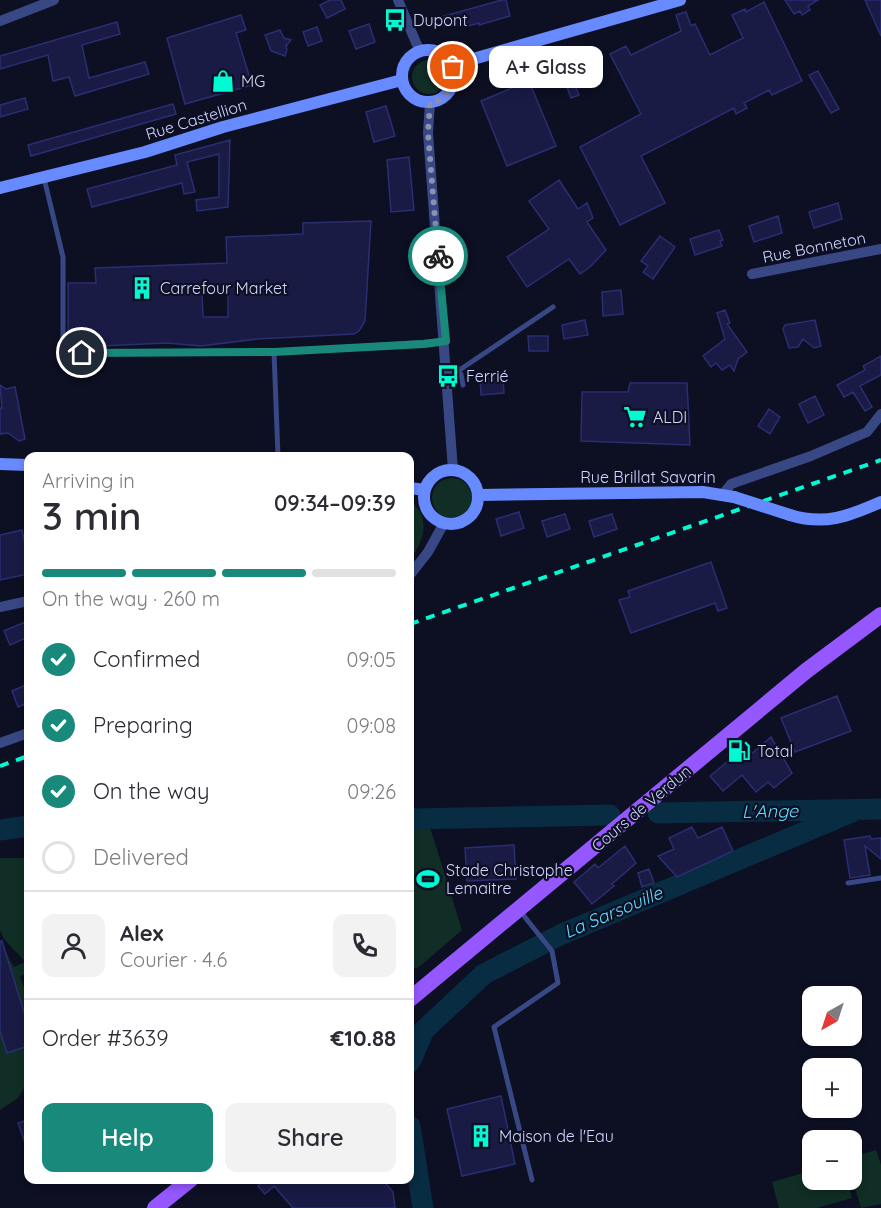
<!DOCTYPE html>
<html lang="en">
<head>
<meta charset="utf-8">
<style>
	:root { --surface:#fff; --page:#f2f2f3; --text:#2b2b33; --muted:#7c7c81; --line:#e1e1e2; --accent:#18897b }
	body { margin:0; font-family:Quicksand,sans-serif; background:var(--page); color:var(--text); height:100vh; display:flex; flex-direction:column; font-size:22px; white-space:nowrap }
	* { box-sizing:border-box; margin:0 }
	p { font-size:20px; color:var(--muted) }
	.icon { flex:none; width:33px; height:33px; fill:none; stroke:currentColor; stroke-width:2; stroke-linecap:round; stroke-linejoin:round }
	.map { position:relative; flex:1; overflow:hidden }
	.sheet { position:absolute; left:24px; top:452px; width:390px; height:732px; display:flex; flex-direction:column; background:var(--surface); border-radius:12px; box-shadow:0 3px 9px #0003 }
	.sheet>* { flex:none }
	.needle { width:39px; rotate:219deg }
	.buttons { position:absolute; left:802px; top:986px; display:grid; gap:12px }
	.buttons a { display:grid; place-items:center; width:60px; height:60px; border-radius:12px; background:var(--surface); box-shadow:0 3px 9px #0003; font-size:30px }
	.pin { position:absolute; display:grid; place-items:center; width:51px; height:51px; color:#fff; margin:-26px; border:3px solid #fff; border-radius:50%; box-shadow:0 2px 6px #0007 }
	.courier { position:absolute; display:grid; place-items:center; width:60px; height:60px; margin:-30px; border:4px solid #18897b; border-radius:50%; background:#fff; color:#222; box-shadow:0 2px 8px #0007 }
	.bubble { position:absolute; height:42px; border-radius:12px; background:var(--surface); box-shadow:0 3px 9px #0003; font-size:20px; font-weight:600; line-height:42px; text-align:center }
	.headline em { font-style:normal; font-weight:600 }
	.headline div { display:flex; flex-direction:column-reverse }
	.headline { display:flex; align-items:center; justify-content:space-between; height:102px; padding:0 18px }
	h1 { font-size:39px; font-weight:600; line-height:45px }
	.bar { display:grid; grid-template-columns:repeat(4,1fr); gap:9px 6px; align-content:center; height:72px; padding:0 18px }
	.bar i { height:8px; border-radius:4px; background:var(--line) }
	.bar .current { background:var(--accent) }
	.bar p { grid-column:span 4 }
	.line { display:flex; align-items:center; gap:15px; padding:0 18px; border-top:2px solid var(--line) }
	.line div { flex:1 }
	.round { display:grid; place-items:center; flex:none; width:63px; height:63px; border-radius:12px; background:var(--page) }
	ol { padding:0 18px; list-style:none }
	li { display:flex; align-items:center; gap:18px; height:66px }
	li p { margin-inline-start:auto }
	li .icon { padding:6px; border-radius:50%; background:var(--accent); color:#fff; stroke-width:4 }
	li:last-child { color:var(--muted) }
	li i { width:33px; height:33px; border:3px solid var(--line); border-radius:50% }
	.action { display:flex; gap:12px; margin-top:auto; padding:12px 18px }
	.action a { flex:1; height:69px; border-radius:12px; background:var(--accent); color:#fff; font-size:24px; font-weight:600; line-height:69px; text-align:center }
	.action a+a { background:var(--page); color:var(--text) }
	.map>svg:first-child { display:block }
</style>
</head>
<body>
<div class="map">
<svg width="881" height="1208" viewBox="0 0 881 1208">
	<rect width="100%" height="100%" fill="#0d0f23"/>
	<path fill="#102e25" d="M412 77a17 17 0 1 1 34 0a17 17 0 1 1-34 0Z
		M432 498a20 20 0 1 1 40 0a20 20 0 1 1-40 0Z
		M410,500c21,18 15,40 0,59z
		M416,827h14l32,103 -43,37 -9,3v-141z
		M0,858h28v108c-8,-13 -24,-22 -28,-36z
		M0,948l6,5 8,14 11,-5 3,10 -8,5 8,20v85l-10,16 -18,12z
		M876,1150l5,15v39l-20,4 -9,-30v-21z
		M813,1170v9h34l5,19 -35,10h-38l-7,-26z"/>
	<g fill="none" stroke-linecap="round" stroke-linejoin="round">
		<path stroke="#082c42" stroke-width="21" d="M658,813l223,-4
			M410,819l200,-4
			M0,830l28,-4
			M410,1062l14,-32 60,-56 76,-39 294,-124
			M410,1126l13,82"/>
	</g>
	<path fill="#191b45" stroke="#2a2e72" stroke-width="1.5" fill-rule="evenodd" d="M330,0h11l4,9 -18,9 -7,-13z
		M502,0h4l4,16 -31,9v-2l-11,3 -1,-3 -20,4 -3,-11z
		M785,0h33l-10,6 2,4 -8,5 -2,-4 -6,3z
		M865,0h16v36z
		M764,2l38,79 -30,14 -3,-5 -25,13 3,5 -11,6 -2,-6 -93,48 24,47 -45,22 -40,-78 61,-33 -31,-60 16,-8 5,9 50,-24 -5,-16 10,-3 5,14 4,-2 15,31 33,-17 -11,-23 13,-6 1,3z
		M241,15l5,15 -10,3 16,52 -67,19 -18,-66z
		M117,22l3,12 -38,11 7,33 56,-16 4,12 -74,22 -6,-19 -16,4 -5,-26 -48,14v-13z
		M369,24l6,18 -19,7 -7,-18z
		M317,27l5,14 -14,5 -5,-14z
		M280,30l4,8 7,2 -5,6 1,4 -2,6 -14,-5 -6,-16z
		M562,54l17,41 -8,3 -10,-26 -14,4 -6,-15z
		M818,71l21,38 -8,4 -22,-38z
		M529,81l27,65 -49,20 -26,-65z
		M25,98l3,11 -28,8v-12z
		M173,104l3,10 -145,42 -3,-11z
		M386,106l9,30 -21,6 -8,-30z
		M230,140l-2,67 -31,4 -1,-11 23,-3v-43l-32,8 8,30 -11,2 -2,-11 -90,24 -5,-18 90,-24 -2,-10z
		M409,157l5,53 -23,2 -4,-52z
		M559,180l19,29 9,-6 6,15 -6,4 19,28 -16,17 -10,7 -11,-15 -42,28 -20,-30 42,-28 -20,-28z
		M838,203l4,16 -28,9 -5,-16z
		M778,216l4,17 -28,9 -5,-16z
		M371,221l-6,100 -6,10 -5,3 -97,5 -56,7 -34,-3 -89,4v-7h-10v-57h28l-1,-15 132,-5 -1,-26 77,-3v-11zM228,292v25h-25l-1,-23z
		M719,230l4,10 -3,1 2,5 -27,9 -5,-16z
		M660,236l15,11 -22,32 -10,-7 5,-6 -7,-5z
		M621,290l2,24 -20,2 -1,-24z
		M725,310l5,13 -3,1 20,28 -9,7 -4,12 -4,-6 -8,5 -6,-7 -5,4 -8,-11 22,-17 -8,-26z
		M585,320l3,15 -24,4 -2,-14z
		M815,320l6,26 -7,2 -11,-9 -5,8 -9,1 -6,-19 2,-4z
		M528,336h20v15h-19z
		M881,356v19l-21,11 12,21 -7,4 -12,-19 -9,5 -7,-12 28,-15 -2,-4z
		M503,378l1,15 -23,2 -1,-16z
		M630,383h57l3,62 -109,-4 1,-49h46z
		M0,385l6,4 9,-2 10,52 -6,2 -11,-8 -8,1v-26h2z
		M815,396l9,19 -16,8 -9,-19z
		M769,409l11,8 -10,17 -12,-8z
		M519,512l5,16 -23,8 -5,-17z
		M565,514l5,15 -23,8 -5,-16z
		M612,514l5,15 -23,8 -5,-16z
		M22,530l6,29v15l-28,6v-45z
		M711,562l16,46 -9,3 -3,-8 -84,30 -12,-33 11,-3 -2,-6z
		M25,622l3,15 -18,8 -6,-14z
		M28,684v19l-10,4 -6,-16z
		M837,696l14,35 -56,21 -14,-34z
		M771,737l21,36 -18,15 -6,-6 -12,10 -14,-17 -19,16 -13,-15 28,-23 6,7z
		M692,827l6,11 24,-11 11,24 -56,26 -19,-21 16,-7 -5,-11z
		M870,836l1,3 10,-1v21l-16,-13 5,29 -20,3 -6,-38z
		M514,845l2,34 -49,2 -2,-33z
		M625,846l11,17 -24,21 2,2 -22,18 -18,-22 21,-18 3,4z
		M649,869l5,14 -12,4 -4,-14z
		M0,941h2l26,84v21l-21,7 -7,-22z
		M501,1096l14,68 -53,12 -15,-67z
		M28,1120v28h-1l-9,-25z
		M266,1179h116l11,13 2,16h-102l-19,-22 -9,8 -7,-8z"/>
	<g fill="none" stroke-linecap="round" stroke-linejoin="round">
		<path stroke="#374884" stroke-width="5" d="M44,178l19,79v97l211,-2 4,104
			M274,352l169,-11
			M458,371l95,-64
			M448,373l10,-2 3,3 2,11
			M848,883l33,-5
			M520,911l32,40 6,32 -64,44 38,153"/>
		<path stroke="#374884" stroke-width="10" d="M398,0l22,52
			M0,21l54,-21
			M430,103l-2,30 25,337
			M752,274l129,-25
			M723,494l8,-10 80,-28 56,-24 14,-18
			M410,575l18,-23 16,-29
			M0,607l28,-6
			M0,743l28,-10"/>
		<path stroke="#678aff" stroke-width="12" d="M402 76a26 26 0 1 1 52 0a26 26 0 1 1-52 0Z
			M453,67l13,-6 214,-61
			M0,188l145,-36 78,-25 179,-47
			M0,464l28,1
			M424 497a27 27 0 1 1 54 0a27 27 0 1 1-54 0Z
			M410,488l15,2
			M479,495l224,-3 31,5
			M790,515c35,11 59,1 91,-13"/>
		<path stroke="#9557ff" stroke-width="16" d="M410,999l396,-328 75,-56
			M155,1208l36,-29"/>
		<path stroke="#00fbd3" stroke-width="4" stroke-dasharray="9 8" stroke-linecap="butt" d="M410,624l471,-164
			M0,766l28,-10"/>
		<path stroke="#678aff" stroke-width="12" d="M734,497l56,18"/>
	</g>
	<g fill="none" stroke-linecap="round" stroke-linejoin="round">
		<path stroke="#8c90b2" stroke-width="6" stroke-dasharray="0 10.8" d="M438,256l-10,-123 2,-30c18,-4 27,-18 23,-36"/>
		<path stroke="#18897b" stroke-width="8" d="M82,353l192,-1 150,-8 22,-3 -8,-85"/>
	</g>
	<defs>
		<g id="bus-bare" transform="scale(1.8)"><path d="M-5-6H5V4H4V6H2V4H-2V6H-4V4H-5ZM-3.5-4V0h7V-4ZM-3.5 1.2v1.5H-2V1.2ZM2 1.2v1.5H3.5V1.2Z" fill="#00fbd3" stroke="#0d0f23" stroke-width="2.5" paint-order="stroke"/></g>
		<g id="shop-bare" transform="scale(1.8)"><path d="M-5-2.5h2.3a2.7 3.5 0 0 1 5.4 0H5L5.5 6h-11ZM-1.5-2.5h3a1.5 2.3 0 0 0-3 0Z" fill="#00fbd3" stroke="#0d0f23" stroke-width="2.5" paint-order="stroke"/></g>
		<g id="building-bare" transform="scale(1.8)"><path d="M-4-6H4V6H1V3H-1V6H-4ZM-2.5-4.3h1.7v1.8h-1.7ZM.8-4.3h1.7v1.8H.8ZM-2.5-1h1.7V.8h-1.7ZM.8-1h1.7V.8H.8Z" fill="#00fbd3" stroke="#0d0f23" stroke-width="2.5" paint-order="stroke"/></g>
		<g id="supermarket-bare" transform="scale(1.8)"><path d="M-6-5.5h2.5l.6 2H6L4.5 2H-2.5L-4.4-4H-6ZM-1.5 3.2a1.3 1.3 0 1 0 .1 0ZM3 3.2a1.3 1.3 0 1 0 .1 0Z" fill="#00fbd3" stroke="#0d0f23" stroke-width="2.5" paint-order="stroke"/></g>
		<g id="fuel-bare" transform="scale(1.8)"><path d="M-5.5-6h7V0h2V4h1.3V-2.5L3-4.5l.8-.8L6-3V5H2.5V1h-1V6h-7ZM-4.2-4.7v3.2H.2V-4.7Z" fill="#00fbd3" stroke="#0d0f23" stroke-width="2.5" paint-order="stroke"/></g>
		<g id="stadium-bare" transform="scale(1.8)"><path d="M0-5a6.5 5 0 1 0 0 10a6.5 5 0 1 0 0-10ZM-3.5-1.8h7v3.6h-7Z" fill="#00fbd3" stroke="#0d0f23" stroke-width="2.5" paint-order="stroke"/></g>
	</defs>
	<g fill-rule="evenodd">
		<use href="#bus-bare" x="395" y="20"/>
		<use href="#shop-bare" x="223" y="81"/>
		<use href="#building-bare" x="142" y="288"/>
		<use href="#bus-bare" x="448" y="376"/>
		<use href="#supermarket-bare" x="635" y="417"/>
		<use href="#fuel-bare" x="739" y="751"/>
		<use href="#stadium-bare" x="428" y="879"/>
		<use href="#building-bare" x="481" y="1136"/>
	</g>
	<g text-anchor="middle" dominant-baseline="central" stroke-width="4.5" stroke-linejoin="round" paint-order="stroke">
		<g font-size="16" fill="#d0d6ff" stroke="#0d0f23" text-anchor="start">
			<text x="413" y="20">Dupont</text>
			<text x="241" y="81">MG</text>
			<text x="160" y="288">Carrefour Market</text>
			<text x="466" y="376">Ferrié</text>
			<text x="653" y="417">ALDI</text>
			<text x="757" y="751">Total</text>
			<text x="446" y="870">Stade Christophe<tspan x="446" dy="18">Lemaitre</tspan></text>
			<text x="499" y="1136">Maison de l'Eau</text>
		</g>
		<g font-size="16" fill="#d0d6ff" stroke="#0d0f23">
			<text transform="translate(196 119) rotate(-17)">Rue Castellion</text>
			<text transform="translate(814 247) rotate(-11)">Rue Bonneton</text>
			<text x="648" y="477">Rue Brillat Savarin</text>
			<text transform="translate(641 808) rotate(-40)">Cours de Verdun</text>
		</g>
		<g font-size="18" font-style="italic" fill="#5edeff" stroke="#0d0f23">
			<text transform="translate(770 811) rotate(-1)">L'Ange</text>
			<text transform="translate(613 912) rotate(-23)">La Sarsouille</text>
		</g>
	</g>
</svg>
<div class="buttons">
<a><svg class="needle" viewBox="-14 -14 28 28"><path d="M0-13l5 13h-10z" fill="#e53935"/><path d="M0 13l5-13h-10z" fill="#7c7c81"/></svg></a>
<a>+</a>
<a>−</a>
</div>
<div class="pin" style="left:453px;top:67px;background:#ea580c"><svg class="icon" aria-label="bag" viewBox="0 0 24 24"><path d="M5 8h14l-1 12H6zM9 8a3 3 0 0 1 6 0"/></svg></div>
<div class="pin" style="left:82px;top:353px;background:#1f2937"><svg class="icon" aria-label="home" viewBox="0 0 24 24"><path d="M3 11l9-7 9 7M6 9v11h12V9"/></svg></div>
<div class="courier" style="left:438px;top:256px"><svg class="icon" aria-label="bike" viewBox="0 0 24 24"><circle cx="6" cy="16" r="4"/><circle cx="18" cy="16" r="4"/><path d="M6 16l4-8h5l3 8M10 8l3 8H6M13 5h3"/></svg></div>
<div class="bubble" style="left:489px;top:46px;width:114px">A+ Glass</div>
<section class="sheet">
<div class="headline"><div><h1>3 min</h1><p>Arriving in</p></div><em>09:34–09:39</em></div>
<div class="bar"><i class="current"></i><i class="current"></i><i class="current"></i><i></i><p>On the way · 260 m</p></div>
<ol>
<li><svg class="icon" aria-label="check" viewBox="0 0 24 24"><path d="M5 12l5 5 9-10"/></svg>Confirmed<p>09:05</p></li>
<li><svg class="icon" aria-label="check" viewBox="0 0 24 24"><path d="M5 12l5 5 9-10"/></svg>Preparing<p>09:08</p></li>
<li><svg class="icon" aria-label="check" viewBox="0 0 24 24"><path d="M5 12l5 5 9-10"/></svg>On the way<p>09:26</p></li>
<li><i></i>Delivered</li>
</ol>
<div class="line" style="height:108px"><a class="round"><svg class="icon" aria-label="person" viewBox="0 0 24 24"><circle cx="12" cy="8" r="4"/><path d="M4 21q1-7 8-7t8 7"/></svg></a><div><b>Alex</b><p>Courier · 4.6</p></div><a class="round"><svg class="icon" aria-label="phone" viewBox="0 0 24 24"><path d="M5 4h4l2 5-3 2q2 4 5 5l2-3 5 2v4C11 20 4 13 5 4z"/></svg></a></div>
<div class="line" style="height:78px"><div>Order #3639</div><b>€10.88</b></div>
<div class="action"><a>Help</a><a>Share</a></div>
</section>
</div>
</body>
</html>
